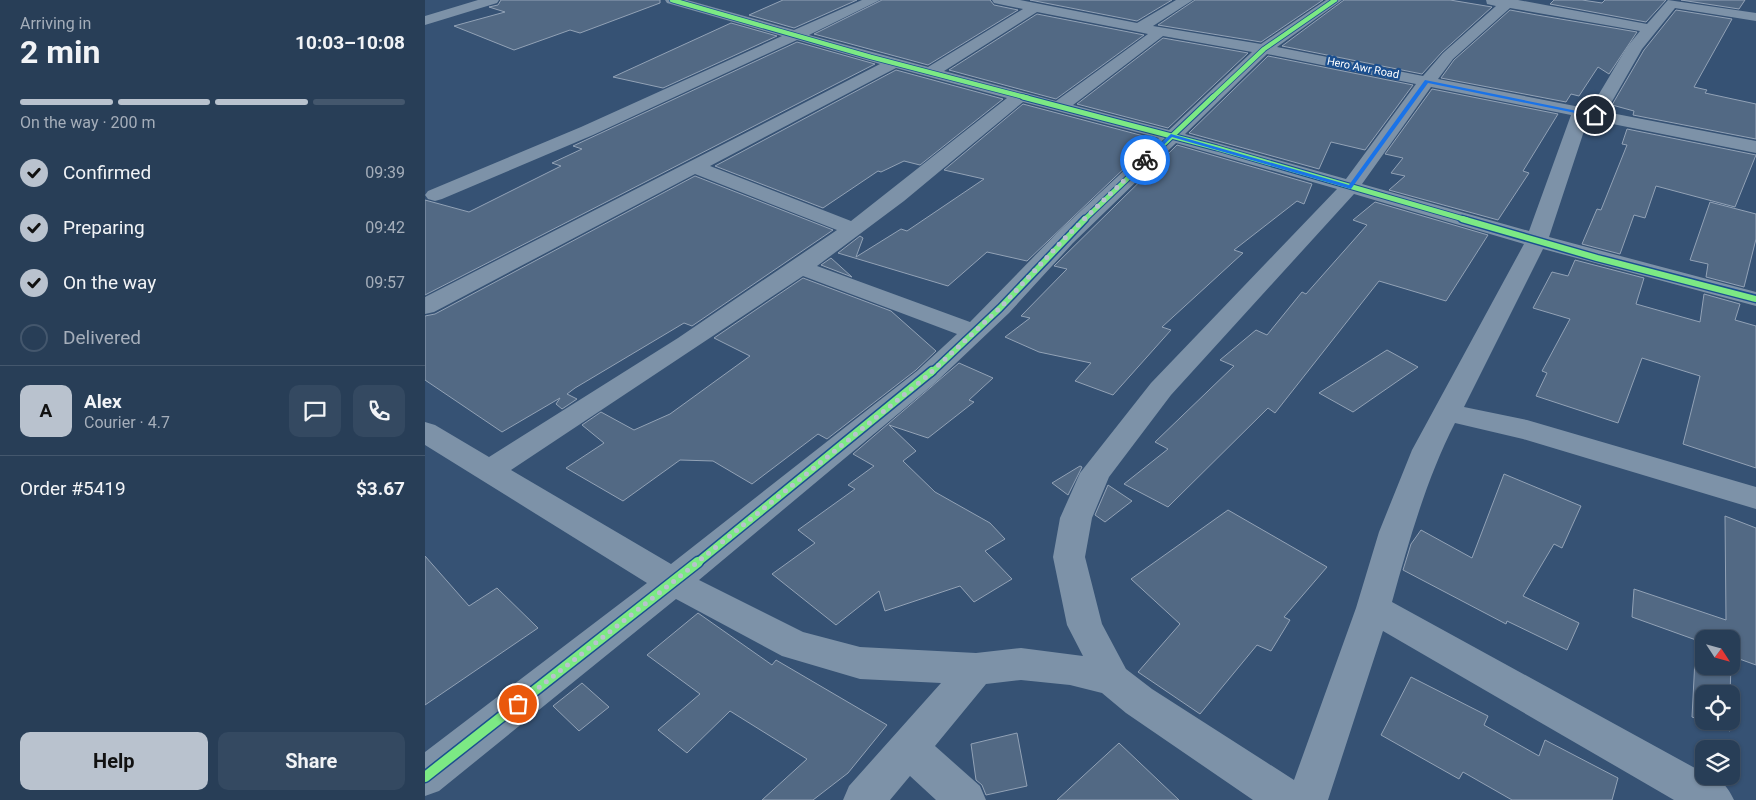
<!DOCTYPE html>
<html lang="en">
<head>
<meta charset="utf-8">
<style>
	:root { --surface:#283e57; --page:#344961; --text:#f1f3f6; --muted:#a5aeba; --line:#44576d; --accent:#b9c2ce }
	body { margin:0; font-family:Roboto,sans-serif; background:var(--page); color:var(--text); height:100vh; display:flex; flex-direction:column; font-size:19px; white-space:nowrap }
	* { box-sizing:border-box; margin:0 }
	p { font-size:16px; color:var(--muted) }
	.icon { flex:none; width:28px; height:28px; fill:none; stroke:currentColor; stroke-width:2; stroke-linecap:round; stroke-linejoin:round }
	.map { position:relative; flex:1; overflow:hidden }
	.panel { display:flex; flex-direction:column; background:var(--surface); width:425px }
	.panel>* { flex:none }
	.needle { width:32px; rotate:126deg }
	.buttons { position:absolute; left:1270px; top:630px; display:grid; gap:10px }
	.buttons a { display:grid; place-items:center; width:45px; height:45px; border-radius:10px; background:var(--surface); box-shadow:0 1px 4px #0004,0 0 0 1px var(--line); font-size:25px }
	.pin { position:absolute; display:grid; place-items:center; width:42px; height:42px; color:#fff; margin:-21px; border:2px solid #fff; border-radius:50%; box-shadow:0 1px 5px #0007 }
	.courier { position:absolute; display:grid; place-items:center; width:50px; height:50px; margin:-25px; border:4px solid #1a73e8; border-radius:50%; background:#fff; color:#222; box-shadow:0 1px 6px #0007 }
	.overview em { font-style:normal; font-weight:700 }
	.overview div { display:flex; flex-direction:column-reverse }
	.overview { display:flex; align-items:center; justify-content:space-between; height:85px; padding:0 20px }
	h1 { font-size:32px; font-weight:700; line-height:38px }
	.bar { display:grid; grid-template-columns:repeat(4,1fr); gap:8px 5px; align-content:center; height:60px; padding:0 20px }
	.bar i { height:6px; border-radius:4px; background:var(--line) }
	.bar .current { background:var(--accent) }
	.bar p { grid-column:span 4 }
	.line { display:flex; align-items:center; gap:12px; padding:0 20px; border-top:1px solid var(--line) }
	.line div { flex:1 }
	.round { display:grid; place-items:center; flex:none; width:52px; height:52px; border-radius:10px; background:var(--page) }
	ol { padding:0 20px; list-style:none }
	li { display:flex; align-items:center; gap:15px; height:55px }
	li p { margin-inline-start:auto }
	li .icon { padding:5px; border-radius:50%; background:var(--accent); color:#111; stroke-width:4 }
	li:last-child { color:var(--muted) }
	li i { width:28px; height:28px; border:2px solid var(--line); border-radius:50% }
	.button { display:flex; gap:10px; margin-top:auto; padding:10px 20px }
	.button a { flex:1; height:58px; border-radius:10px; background:var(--accent); color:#111; font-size:20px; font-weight:700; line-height:58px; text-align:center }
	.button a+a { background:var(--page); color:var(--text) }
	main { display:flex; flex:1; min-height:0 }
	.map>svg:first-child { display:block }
</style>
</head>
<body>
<main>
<section class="panel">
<div class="overview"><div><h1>2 min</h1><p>Arriving in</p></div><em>10:03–10:08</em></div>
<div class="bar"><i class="current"></i><i class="current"></i><i class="current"></i><i></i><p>On the way · 200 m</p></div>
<ol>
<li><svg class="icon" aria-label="check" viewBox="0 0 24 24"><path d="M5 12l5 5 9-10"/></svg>Confirmed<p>09:39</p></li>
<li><svg class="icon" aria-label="check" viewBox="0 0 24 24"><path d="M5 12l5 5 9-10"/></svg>Preparing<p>09:42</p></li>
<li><svg class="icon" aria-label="check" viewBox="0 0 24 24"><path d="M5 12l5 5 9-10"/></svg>On the way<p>09:57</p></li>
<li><i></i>Delivered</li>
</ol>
<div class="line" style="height:90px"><b class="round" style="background:var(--accent);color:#111">A</b><div><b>Alex</b><p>Courier · 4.7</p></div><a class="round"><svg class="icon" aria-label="chat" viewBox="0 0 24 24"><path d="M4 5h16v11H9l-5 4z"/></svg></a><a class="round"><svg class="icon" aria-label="phone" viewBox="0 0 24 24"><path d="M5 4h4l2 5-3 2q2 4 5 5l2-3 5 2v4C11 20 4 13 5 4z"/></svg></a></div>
<div class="line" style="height:65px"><div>Order #5419</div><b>$3.67</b></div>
<div class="button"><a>Help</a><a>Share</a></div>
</section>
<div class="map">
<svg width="1331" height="800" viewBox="0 0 1331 800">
	<rect width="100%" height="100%" fill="#365274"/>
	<path fill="#526984" stroke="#92a2b6" d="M76,0h159v3l-80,30 -10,-3 -56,20 -60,-24 51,-14 -16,-5 9,-2z
		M358,0h74l-63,28 -45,-13z
		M457,0h108l4,5 24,5 -90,55 -114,-31z
		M605,0h142l-35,21z
		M770,0h128l-62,42 -103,-17z
		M919,0h106l42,7 -50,45 -20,22 -140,-28z
		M1129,0h28l20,3 3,-3h61l-20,22 -96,-18z
		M1256,0h64l-6,9z
		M1085,10l27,5 100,17 -28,42 -11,-7 -19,29 -8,-2 -5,8 -125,-24 13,-18z
		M1251,10l56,9 -38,68 13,3 -2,3 51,11v35l-123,-24 1,-4 -22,-6 32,-55z
		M612,14l102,20 5,1 -88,64 -107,-29z
		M306,23l46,13 -114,52 -50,-11z
		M738,38l85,15 -80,75 -91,-24z
		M372,42l78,22 -450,231v-95l44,12 92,-46 -9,-3 30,-14 -9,-3z
		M843,56l145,29 -48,65 -34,-8 -12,27 -130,-36z
		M471,70l107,29 -83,66 -16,-4 -23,11 -3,-1 -55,37 -108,-42z
		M1007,89l126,25 -35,57 6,2 -31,47 -109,-30 16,-14 -14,-3 12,-15 -18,-4z
		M598,104l132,35 -128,122 -40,-9 -39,34 -110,-33 22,-17 3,2 -7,19 45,-28 6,2 77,-52 -40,-9z
		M1202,129l129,26 -21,52 -79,-21 -11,32 -11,-3 -14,39 -38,-10 15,-35 4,1 26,-65 -5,-1z
		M752,145l135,39 -8,20 -7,-3 -63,49 9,3 -81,74 9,3 -58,65 -38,-14 16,-18 -52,-11 -34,-15 25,-19 -9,-2 46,-47 -13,-3z
		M270,176l138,54 -141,96 -8,-3 -109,65 -8,6 10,5 -15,10 -6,-5 4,-6 -58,34 -77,-52v-64l10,-2z
		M950,202l113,33 -42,66 -67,-20 -104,132 -7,-5 -100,99 -44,-23 44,-35 -13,-7 79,-76 -14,-6 36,-30 11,5 35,-43 4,2 61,-69 -14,-5z
		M1285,202l46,12v25l-12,48 -38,-10 2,-13 -18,-4z
		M406,258l21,19 -31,-12z
		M1150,260l69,18 -8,26 64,18 4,-28 36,10 -5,16 21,6v142l-73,-24 17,-68 -58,-18 -24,65 -82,-27 11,-23 -5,-2 28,-52 -37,-11 19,-36 16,4z
		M378,278l88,33 45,40 -20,19 -89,69 -9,-5 -66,50 -39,-23 -33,-1 -57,41 -57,-33 38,-25 -22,-18 19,-13 33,18 36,-16 80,-58 -36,-18z
		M962,350l31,17 -65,45 -34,-19z
		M534,363l34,15 -24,22 5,2 -46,36 -39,-13 27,26 -13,10 32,31 55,31 15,16 -20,12 27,28 -38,23 -14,-16 -75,25 -6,-20 -43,34 -64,-51 43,-31 -17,-13 57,-41 -7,-4 26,-19 -21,-12z
		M655,466l2,1 -14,28 -16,-12z
		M1079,474l77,32 -19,42 -8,-4 -31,52 56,27 -12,27 -60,-29 -1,3 -103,-54 8,-26 10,-14 51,28z
		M683,485l24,16 -27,21 -10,-7z
		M803,510l99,57 -43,50 6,3 -19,31 -14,-6 -57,69 -62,-42 42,-48 -49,-45z
		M1300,516l31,12v137l-25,-9v-17h-27v27h27l-1,28h-26v27h26v10l-38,-14 4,-77 -64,-23 2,-28 92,31z
		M0,556l44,50 28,-18 41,40 -113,77z
		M273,613l74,52 4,-5 111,65 -39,48 -35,27h-51l45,-41 -77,-48 -43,42 -29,-23 42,-36 -53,-39z
		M986,677l77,39 -4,9 55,31 6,-16 73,38 -6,22h-100l-49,-28 -4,7 -78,-44z
		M157,683l27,24 -30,24 -26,-25z
		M592,733l10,53 -41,9 -4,-10 -6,-5 -5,-36z
		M694,743l60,57h-122z"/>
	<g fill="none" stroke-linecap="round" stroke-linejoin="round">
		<path fill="#7d92a8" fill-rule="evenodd" d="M240,0h22l107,30 68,-30h18l-71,35 119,32 95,-58 -29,-6 -2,-3h28l117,23 39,-23h17l-40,26 108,18 65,-44h16l-65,47 146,29 20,-23 53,-47 -9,-2 -1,-4h32l129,24 21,-24 88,13v8l-81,-13 -33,41 -36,63 150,29v12l-168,-34 -39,118 207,55v14l-213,-57 -79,158 63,13 229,67v22l-233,-70 -68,-16c-29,57 -46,118 -63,179l312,171v3c16,0 24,11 30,24h-60l-291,-169 -55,169h-75l-127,-87 -24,-20 -32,-8 -49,-5 -35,4 -51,62 45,40 6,14h-50l-26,-24 -20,24h-47l6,-14 92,-103 -81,-4 -78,-23 -106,-57 -237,192 -14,5v-44l222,-169 -222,-138v-23l10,3 54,32 189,-119 159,-108 -142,-56 -261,138 -9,2v-17l455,-233 -83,-24 -204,95 -151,64 -7,2 -7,-2 -3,-4 3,-4 153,-64 201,-91 -115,-33zM1085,8l130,23 -13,16 -37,62 -152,-30 15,-20zM612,12l102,20 9,2 -92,67 -112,-30zM738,36l89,16 -83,78 -96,-25zM842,54l149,30 -70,95 -161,-45zM471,68l111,30 -156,123 -141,-55zM1006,87l140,28 -42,116 -167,-47zM598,102l136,36 -102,95 -87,89 -153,-56 87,-65zM751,143l161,46 -186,194 -71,90 -20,45 -7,39 14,68 16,31 -62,-8 -45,5 -116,-6 -57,-15 -104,-52 236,-197 74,-70 64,-70zM929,194l170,50 -112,206 -33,82 -23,76 -62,172 -142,-91 -26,-20 -24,-45 -17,-67 7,-39 17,-41 62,-82zM378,276l154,58 -40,37 -246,193 -160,-94z"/>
		<path fill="#7d92a8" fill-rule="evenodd" d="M53,0h21l-2,3 -72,22v-9z"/>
		<g stroke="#1b4f8f" stroke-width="6">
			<path id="cycleway-far4" d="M247,0l199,57 157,41
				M787,98l52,-49 71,-49"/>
		</g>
		<g stroke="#1b4f8f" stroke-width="7">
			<path id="cycleway-far3" d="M598,97l194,51 250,72
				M659,220l129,-123"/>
		</g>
		<g stroke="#1b4f8f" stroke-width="9">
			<path id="cycleway-far2" d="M1037,219l135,39 159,41
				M506,373l69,-65 85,-89"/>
		</g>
		<g stroke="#1b4f8f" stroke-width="11">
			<path id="cycleway-far1" d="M272,563l235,-192"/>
		</g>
		<g stroke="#1b4f8f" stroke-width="13">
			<path id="cycleway" d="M0,777l273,-215"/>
		</g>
		<use href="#cycleway-far4" stroke="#7ce984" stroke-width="4.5"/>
		<use href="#cycleway-far3" stroke="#7ce984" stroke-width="5"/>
		<use href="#cycleway-far2" stroke="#7ce984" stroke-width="6"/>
		<use href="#cycleway-far1" stroke="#7ce984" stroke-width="8"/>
		<use href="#cycleway" stroke="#7ce984" stroke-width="10"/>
	</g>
	<path fill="#1a73e8" d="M1000,80l172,35 -2,2 -167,-34 -77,106 -179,-52 -25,24 -5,-1 29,-26 178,51z"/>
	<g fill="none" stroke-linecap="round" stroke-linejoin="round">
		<path stroke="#b9c2ce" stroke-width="5" stroke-dasharray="0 9" d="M93,704l155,-122 253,-205 74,-69 65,-70 80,-78"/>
	</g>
	<g text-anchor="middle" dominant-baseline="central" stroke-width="4.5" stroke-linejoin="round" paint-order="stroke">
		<g font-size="11" fill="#fff" stroke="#1b4f8f">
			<text transform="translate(938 68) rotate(11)">Hero Awr Road</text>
		</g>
	</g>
</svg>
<div class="buttons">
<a><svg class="needle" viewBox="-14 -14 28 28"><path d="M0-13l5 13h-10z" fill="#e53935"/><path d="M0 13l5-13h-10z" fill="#a5aeba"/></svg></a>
<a><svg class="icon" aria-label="locate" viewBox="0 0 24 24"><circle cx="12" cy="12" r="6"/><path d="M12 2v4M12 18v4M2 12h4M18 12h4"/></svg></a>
<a><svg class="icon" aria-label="layers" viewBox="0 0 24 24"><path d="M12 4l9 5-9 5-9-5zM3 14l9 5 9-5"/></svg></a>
</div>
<div class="pin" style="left:93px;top:704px;background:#ea580c"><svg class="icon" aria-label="bag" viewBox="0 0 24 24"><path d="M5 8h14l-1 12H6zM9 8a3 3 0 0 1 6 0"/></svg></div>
<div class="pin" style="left:1170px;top:115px;background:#1f2937"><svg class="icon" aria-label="home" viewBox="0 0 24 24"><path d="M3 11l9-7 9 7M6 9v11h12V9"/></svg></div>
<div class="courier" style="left:720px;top:160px"><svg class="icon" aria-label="bike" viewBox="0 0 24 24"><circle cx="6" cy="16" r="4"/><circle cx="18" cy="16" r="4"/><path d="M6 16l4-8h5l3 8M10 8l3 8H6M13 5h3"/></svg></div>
</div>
</main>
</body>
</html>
